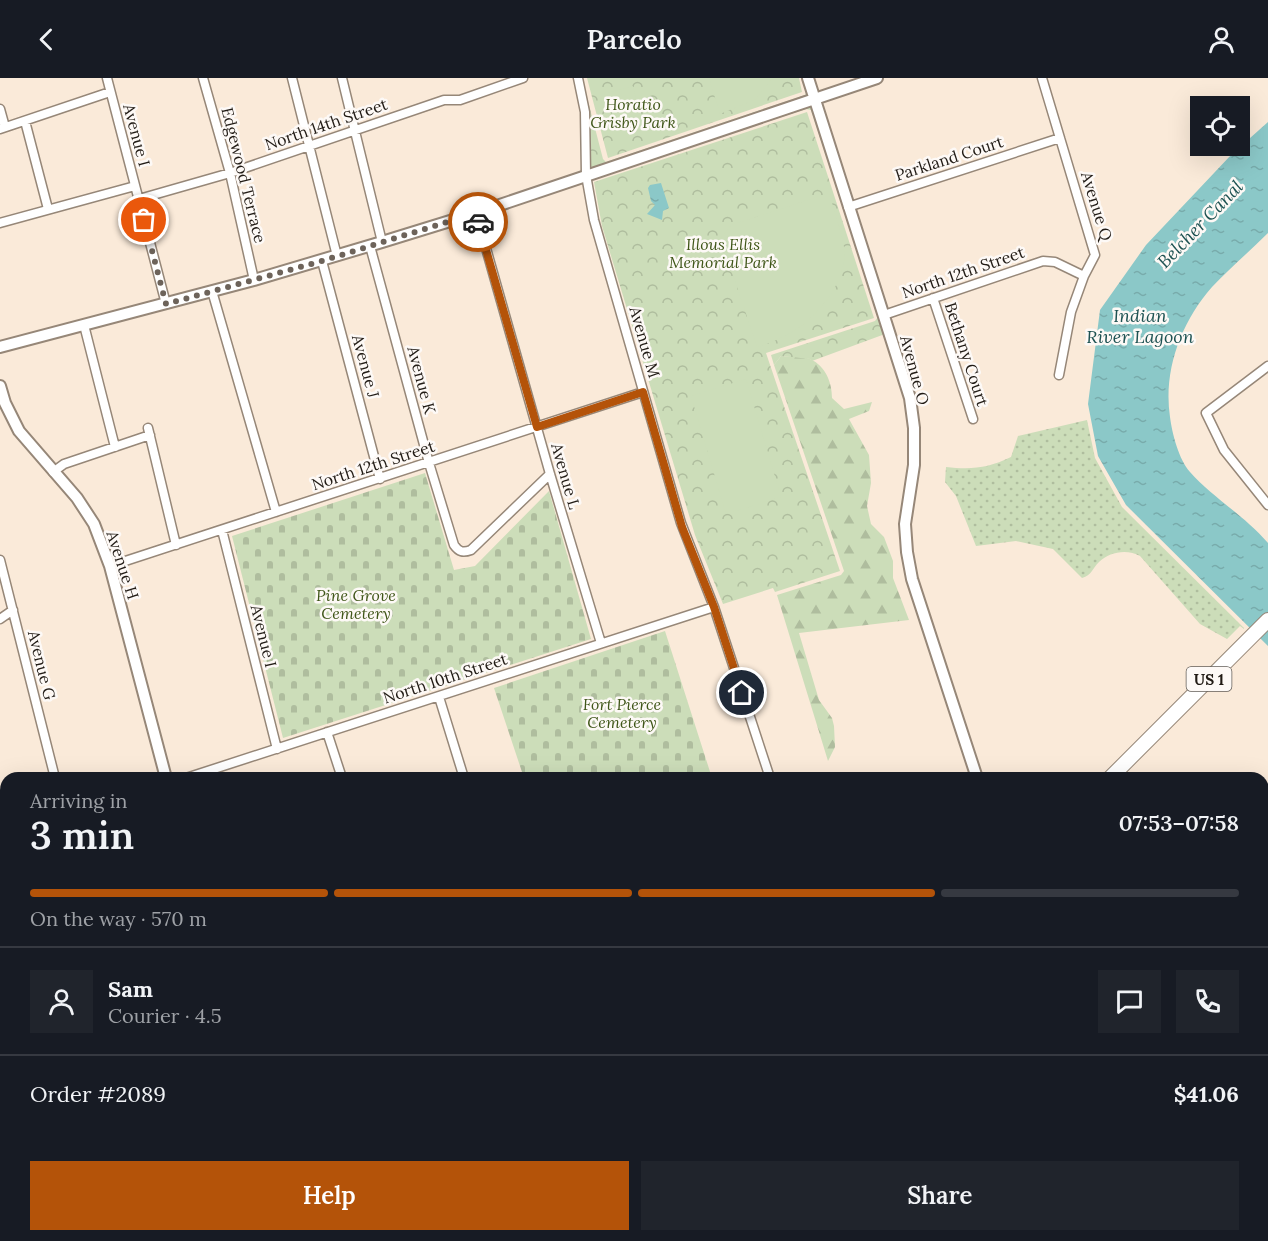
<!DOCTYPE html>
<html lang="en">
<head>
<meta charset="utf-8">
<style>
	:root { --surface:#171b24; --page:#20242c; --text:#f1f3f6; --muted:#9ea1a6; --line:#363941; --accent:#b45309 }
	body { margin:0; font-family:Lora,serif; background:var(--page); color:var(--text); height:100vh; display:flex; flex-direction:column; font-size:22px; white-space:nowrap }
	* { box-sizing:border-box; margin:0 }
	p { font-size:20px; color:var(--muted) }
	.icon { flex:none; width:33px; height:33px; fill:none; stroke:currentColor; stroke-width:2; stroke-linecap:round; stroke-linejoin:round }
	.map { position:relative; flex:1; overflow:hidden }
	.drawer { position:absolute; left:0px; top:694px; width:1269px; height:470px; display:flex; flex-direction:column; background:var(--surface); border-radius:18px 18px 0 0; box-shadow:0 6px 24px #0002 }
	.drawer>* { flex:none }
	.controls { position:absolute; left:1190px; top:18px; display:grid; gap:12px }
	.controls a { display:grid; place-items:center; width:60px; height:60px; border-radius:0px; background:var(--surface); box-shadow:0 6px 24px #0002; font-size:30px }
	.pin { position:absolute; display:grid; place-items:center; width:51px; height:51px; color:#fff; margin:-26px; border:3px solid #fff; border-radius:50%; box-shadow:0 2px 6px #0007 }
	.courier { position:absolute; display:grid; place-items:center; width:60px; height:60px; margin:-30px; border:4px solid #b45309; border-radius:50%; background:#fff; color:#222; box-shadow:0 2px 8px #0007 }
	.head em { font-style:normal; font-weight:600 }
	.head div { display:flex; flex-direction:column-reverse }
	.head { display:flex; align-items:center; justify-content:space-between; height:102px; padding:0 30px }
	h1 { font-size:39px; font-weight:600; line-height:45px }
	.bar { display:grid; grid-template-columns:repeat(4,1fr); gap:9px 6px; align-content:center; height:72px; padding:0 30px }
	.bar i { height:8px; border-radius:4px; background:var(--line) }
	.bar .active { background:var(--accent) }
	.bar p { grid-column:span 4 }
	.line { display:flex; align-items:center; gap:15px; padding:0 30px; border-top:2px solid var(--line) }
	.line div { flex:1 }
	.round { display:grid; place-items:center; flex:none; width:63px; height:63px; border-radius:0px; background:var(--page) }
	.action { display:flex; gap:12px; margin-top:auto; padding:12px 30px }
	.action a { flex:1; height:69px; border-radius:0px; background:var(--accent); color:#fff; font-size:24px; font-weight:600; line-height:69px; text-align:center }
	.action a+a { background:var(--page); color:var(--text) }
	header { display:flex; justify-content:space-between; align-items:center; height:78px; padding:0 30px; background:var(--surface); font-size:27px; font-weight:600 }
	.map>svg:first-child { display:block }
</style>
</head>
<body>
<header><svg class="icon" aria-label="back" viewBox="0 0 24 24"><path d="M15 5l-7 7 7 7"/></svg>Parcelo<svg class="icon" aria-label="person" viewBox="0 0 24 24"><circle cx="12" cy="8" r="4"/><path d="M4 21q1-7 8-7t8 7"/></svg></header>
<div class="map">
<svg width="1268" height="1163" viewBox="0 0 1268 1163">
	<defs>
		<pattern id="grass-dots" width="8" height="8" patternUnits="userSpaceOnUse" patternTransform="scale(1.5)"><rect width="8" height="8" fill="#ccddb9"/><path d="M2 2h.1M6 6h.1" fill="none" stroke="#afbd9e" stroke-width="1.8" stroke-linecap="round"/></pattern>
		<pattern id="forest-firs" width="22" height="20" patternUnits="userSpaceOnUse" patternTransform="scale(1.5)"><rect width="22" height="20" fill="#ccddb9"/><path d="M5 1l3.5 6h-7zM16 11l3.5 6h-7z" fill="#afbd9e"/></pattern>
		<pattern id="cemetery-stones" width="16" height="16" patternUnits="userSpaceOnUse" patternTransform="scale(1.5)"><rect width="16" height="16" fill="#ccddb9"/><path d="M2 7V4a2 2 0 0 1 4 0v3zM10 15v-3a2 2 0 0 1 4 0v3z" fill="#afbd9e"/></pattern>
		<pattern id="park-crowns" width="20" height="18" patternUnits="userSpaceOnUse" patternTransform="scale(1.5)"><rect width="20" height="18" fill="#ccddb9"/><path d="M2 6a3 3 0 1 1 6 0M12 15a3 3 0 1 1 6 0" fill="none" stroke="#afbd9e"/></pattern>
		<pattern id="water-ripples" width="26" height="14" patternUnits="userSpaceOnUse" patternTransform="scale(1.5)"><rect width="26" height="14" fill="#8bc8c8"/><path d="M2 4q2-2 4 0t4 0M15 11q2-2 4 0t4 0" fill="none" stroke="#78abab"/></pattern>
	</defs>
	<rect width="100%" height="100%" fill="#faead9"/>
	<path fill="url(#grass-dots)" d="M1087,342l8,38 27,49 122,121v1l-4,-3 -13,13 -27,-15 -60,-68c-12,-7 -30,-5 -41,6 -7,7 -7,13 -17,16l-29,-29 -37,-8 -40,5 -20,-50 -11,-14 1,-15c26,3 42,1 65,-10l7,-21z
		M1263,1108l5,2v53h-199l-5,-5h199z
		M833,1158h62v5h-60z
		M942,1158h80l-7,5h-70z"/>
	<path fill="url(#forest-firs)" d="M781,278c8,1 21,0 29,3 16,7 22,24 22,39l12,11 28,-7 -3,9 -20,8 20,36 2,28 -4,23 4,18 13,13 9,24v17l16,42 -110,13 20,67 13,18 2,8 1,21 -7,14 -51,-166 64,-20 3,-4 -70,-206z"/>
	<path fill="url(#cemetery-stones)" d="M425,395l29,97 21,-4 74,-75 42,148 -308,99 -51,-202z
		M665,553l47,147h-188l-30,-90z"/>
	<path fill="url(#park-crowns)" d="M582,0l21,81 3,3 199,-67 2,-4 2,5 -219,73 -1,-57z
		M587,0h212l3,14 -194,66z
		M811,26l74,230 -73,27 -2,-2 -29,-3 -7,9 -3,-10 104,-34 3,-4 -67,-207 -5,-1 -215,70z
		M807,34l67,206 -108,35 74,218 -65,21 -2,-4 -50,16 -28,-69 -93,-309 -8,-44z"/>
	<path fill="#ccddb9" d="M709,0h63l-16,21 -36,15z
		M633,8l3,13 -26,6 -3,-12z
		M637,24l3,12 -26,7 -3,-12z
		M829,115c5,17 12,36 15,54 5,35 -30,76 -61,90 -8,4 -17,7 -26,10l-36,-109 10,-13z
		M746,301l35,118 -55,17 -35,-118z"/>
	<path fill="url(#water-ripples)" d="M1268,44v111c-18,18 -38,35 -56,54 -31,35 -49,84 -42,130 2,16 9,43 20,55 23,26 55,44 78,71v103l-142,-141 -28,-49 -10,-52 12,-94 46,-65 85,-90z
		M661,105l8,25 -6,3 -1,9 -15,-6 8,-9 -4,-4 -3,-13 2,-3z"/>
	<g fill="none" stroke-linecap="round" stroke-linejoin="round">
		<g stroke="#968778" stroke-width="11">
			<path id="minor" d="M107,0l59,226
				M203,0l27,95 24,107
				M292,0l45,178
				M342,0l40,164
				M578,0l7,34 1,63 8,45 87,303 33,84 56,171
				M1042,0l53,177 -11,21 -13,36 -12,63
				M0,31l5,18
				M25,43l23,88
				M0,51l110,-37
				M139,121l91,-26 214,-73h16l63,-22
				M848,129l212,-69
				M476,135l74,261 51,169
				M0,145l135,-37
				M370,168l59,217 25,82c5,7 9,8 17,5l79,-76
				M322,183l58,218
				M212,213l64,221
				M933,220l40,121
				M884,237l159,-54 12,1 29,14
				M84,247l31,122
				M1268,288l-62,47 18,37 44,55
				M148,350l28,117
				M53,394l11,-8 86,-29
				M222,452l55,219
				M0,482l55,218
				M110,488l533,-174
				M0,541l13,-9
				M439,619l25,81
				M327,654l15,46
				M186,700l528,-171
				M0,766l6,-2
				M0,830l6,-2
				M0,917l6,-2
				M0,1044l6,-2
				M905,1158l2,5
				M771,1163l10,-5"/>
		</g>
		<g stroke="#968778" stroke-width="14">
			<path id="tertiary" d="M808,0l102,320 4,30v37l-9,59 2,28 5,27 65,199
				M0,269l254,-67 128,-38 94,-29 401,-135
				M0,308l5,17 14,28 58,67 17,26 16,42 56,212
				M1263,732l5,-3
				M326,1158l1,5
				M232,1163l15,-5"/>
		</g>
		<g stroke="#968778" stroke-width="16">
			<path id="primary" d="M1110,700l158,-158
				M456,1163l8,-5"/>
		</g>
		<use href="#minor" stroke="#fff" stroke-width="8"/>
		<use href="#tertiary" stroke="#fff" stroke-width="10"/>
		<use href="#primary" stroke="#fff" stroke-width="14"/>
		<g stroke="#463e36" stroke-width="4.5">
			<path id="rail" d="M1263,754l5,-4
				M491,1163l9,-5
				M516,1163l7,-5"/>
		</g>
		<use href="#rail" stroke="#fdf9f6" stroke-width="2" stroke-dasharray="7" stroke-linecap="butt"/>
	</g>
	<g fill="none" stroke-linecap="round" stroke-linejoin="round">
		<path stroke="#6d635a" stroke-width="6" stroke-dasharray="0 10.8" d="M144,142l22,84 156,-43 154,-48 2,9"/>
		<path stroke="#b45309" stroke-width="8" d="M478,144l59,205 106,-35 39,135 32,80 28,86"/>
	</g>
	<g text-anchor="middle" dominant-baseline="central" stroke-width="5" stroke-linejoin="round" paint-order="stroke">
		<rect fill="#fdf9f6" stroke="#635e58" stroke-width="1.5" x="1186.5" y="589" width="45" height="24" rx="4.5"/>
		<g font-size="15" font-weight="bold" fill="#211b15">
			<text x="1209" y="601">US 1</text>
		</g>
		<g font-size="16" font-style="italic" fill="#3f5618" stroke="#fdf9f6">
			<text x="633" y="26">Horatio<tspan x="633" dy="18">Grisby Park</tspan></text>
			<text x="723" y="166">Illous Ellis<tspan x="723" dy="18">Memorial Park</tspan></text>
			<text x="356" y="517">Pine Grove<tspan x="356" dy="18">Cemetery</tspan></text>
			<text x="622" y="626">Fort Pierce<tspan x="622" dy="18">Cemetery</tspan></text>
		</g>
		<g font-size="16" fill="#211b15" stroke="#fdf9f6">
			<text transform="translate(326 46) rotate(-19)">North 14th Street</text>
			<text transform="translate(137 57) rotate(75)">Avenue I</text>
			<text transform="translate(949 80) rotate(-18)">Parkland Court</text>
			<text transform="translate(244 97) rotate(76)">Edgewood Terrace</text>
			<text transform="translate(1097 128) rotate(73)">Avenue Q</text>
			<text transform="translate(963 194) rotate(-19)">North 12th Street</text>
			<text transform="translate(645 264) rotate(74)">Avenue M</text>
			<text transform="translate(967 276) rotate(72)">Bethany Court</text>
			<text transform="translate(366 288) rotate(75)">Avenue J</text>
			<text transform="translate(915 292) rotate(75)">Avenue O</text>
			<text transform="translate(422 302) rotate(75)">Avenue K</text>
			<text transform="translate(373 387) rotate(-18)">North 12th Street</text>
			<text transform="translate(566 398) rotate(74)">Avenue L</text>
			<text transform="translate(123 487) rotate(72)">Avenue H</text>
			<text transform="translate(264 558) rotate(76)">Avenue I</text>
			<text transform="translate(42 587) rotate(76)">Avenue G</text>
			<text transform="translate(445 600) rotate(-18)">North 10th Street</text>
		</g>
		<g font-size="18" font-style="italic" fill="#1d5252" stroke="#fdf9f6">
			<text transform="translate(1200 146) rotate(-46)">Belcher Canal</text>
			<text x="1140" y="237">Indian<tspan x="1140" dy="21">River Lagoon</tspan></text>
		</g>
	</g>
</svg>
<div class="controls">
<a><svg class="icon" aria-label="locate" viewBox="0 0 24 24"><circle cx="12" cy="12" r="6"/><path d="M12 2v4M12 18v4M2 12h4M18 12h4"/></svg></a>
</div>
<div class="pin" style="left:144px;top:142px;background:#ea580c"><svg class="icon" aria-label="bag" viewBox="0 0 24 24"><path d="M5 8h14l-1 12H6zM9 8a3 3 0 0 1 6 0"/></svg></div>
<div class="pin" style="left:742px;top:615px;background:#1f2937"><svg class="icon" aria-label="home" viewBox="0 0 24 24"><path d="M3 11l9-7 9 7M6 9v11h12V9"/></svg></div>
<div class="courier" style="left:478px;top:144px"><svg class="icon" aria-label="car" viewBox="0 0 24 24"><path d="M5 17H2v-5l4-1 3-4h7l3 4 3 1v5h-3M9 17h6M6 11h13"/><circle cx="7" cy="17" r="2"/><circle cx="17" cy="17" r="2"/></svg></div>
<section class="drawer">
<div class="head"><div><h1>3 min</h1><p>Arriving in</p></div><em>07:53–07:58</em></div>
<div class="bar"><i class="active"></i><i class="active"></i><i class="active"></i><i></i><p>On the way · 570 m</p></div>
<div class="line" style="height:108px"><a class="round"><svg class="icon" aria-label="person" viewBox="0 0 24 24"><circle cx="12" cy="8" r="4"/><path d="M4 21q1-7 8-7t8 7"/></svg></a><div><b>Sam</b><p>Courier · 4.5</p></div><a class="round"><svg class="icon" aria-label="chat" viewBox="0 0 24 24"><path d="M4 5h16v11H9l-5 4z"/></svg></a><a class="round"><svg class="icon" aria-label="phone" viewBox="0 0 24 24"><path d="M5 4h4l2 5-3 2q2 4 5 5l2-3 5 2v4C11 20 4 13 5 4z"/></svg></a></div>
<div class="line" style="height:78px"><div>Order #2089</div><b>$41.06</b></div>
<div class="action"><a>Help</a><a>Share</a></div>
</section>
</div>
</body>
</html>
